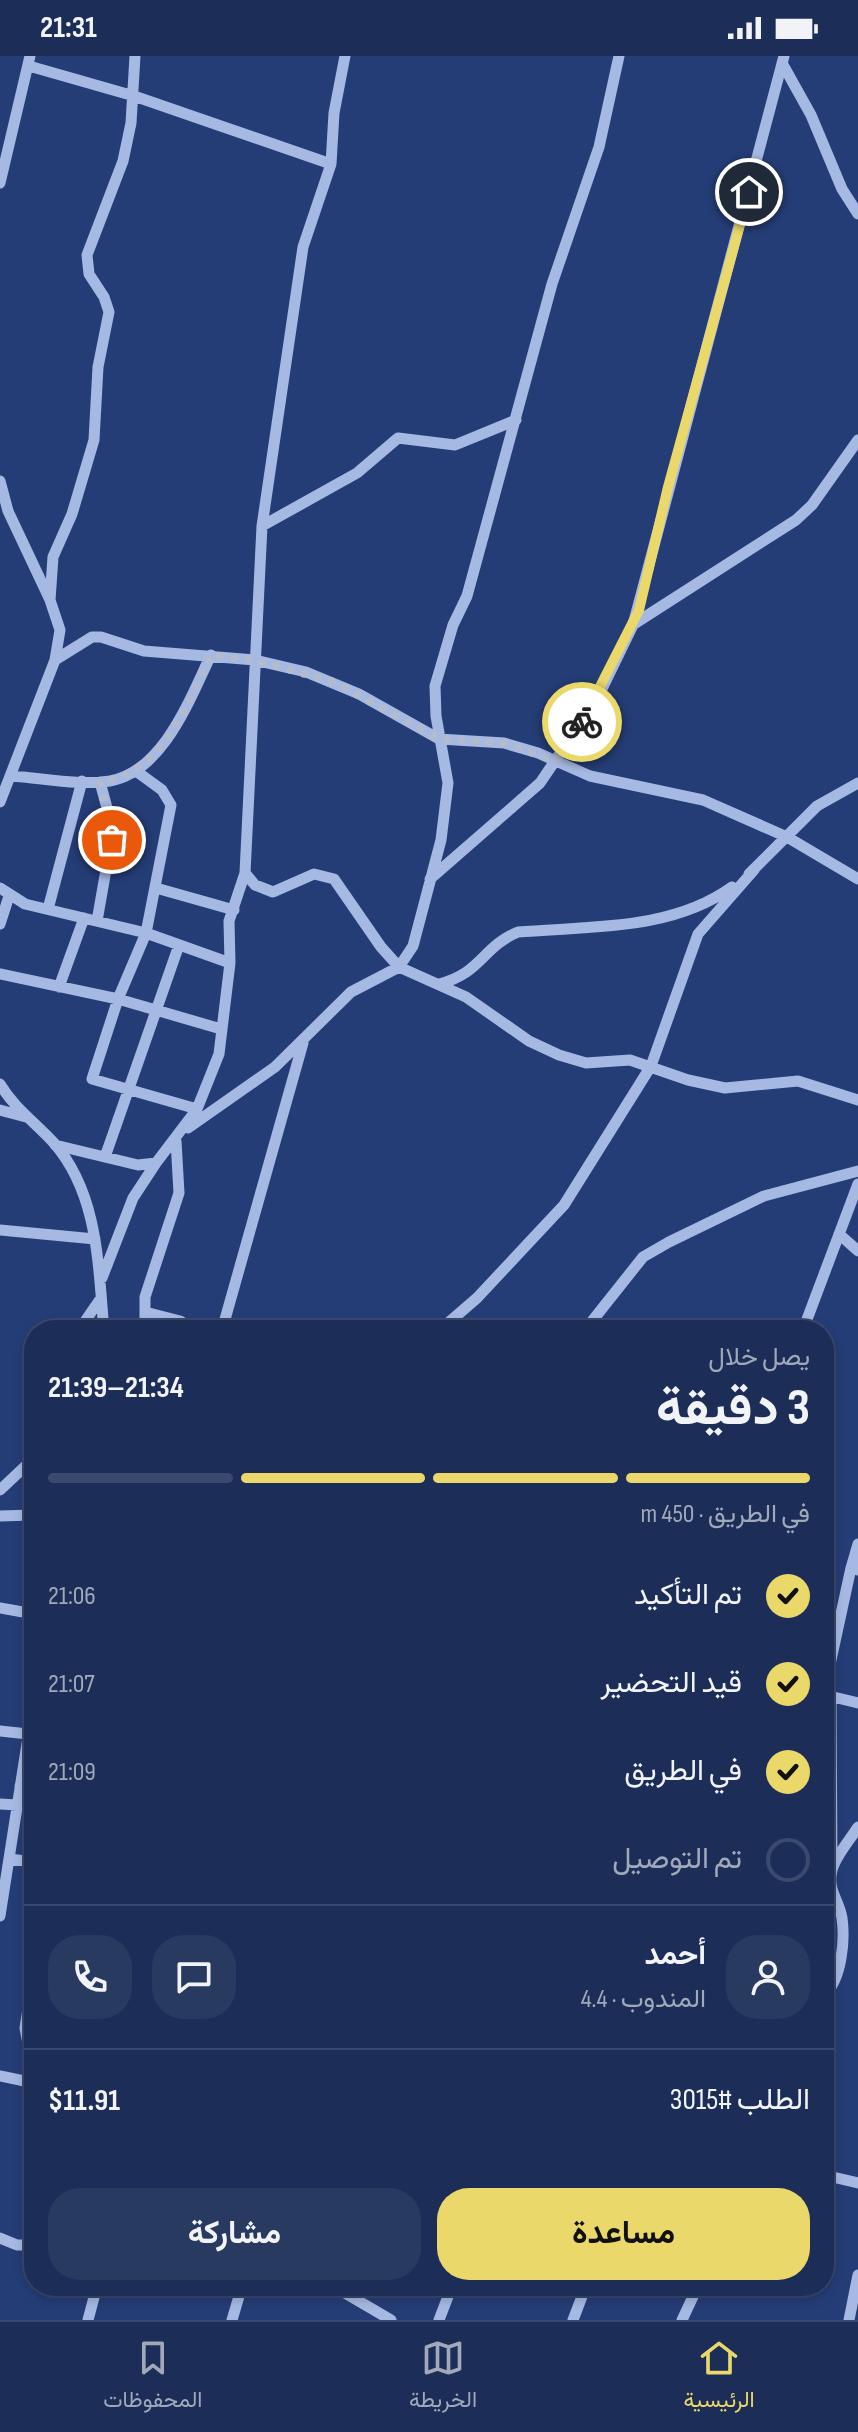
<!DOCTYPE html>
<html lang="ar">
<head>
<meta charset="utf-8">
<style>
	:root { --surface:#1c2e58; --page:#293a61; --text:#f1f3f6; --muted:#a0a8ba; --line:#3a4a6e; --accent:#ebd86b }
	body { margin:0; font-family:"Sofia Sans Condensed",Vazirmatn,sans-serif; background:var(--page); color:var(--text); direction:rtl; height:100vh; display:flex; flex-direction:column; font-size:30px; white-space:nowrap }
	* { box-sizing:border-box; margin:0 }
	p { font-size:26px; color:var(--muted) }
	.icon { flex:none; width:44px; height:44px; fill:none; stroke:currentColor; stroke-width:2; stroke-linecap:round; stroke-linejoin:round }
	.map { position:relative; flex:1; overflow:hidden; direction:ltr }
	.details { position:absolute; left:24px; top:1264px; width:810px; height:976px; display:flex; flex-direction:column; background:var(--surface); border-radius:32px; box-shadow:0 4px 12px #0003,0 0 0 2px var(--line); direction:rtl }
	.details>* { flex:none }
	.pin { position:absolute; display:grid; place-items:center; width:68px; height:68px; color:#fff; margin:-34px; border:4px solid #fff; border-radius:50%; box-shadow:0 2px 8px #0007 }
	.courier { position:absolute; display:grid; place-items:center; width:80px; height:80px; margin:-40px; border:6px solid #ebd86b; border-radius:50%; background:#fff; color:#222; box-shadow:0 2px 10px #0007 }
	.overview em { font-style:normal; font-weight:700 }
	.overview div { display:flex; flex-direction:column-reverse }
	.overview { display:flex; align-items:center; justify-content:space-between; height:136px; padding:0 24px }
	h1 { font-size:52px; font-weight:700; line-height:60px }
	.bar { display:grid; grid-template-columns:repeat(4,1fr); gap:12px 8px; align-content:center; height:96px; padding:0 24px }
	.bar i { height:10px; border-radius:6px; background:var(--line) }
	.bar .selected { background:var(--accent) }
	.bar p { grid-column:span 4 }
	.line { display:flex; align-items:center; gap:20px; padding:0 24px; border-top:2px solid var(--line) }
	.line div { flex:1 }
	.round { display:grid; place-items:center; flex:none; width:84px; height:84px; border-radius:32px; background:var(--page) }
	ol { padding:0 24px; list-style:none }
	li { display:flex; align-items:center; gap:24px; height:88px }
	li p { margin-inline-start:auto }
	li .icon { padding:8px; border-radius:50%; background:var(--accent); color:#111; stroke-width:4 }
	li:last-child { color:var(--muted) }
	li i { width:44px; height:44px; border:4px solid var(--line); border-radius:50% }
	.action { display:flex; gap:16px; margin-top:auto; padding:16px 24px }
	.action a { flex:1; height:92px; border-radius:32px; background:var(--accent); color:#111; font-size:32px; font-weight:700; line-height:92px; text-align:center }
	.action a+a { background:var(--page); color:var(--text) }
	.status { display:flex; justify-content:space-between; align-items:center; height:56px; padding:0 40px; background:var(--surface); direction:ltr }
	.status svg { height:22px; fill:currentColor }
	.dock { display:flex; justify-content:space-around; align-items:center; height:112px; border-top:2px solid var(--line); background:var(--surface); font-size:22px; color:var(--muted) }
	.dock a { display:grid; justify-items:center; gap:4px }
	.dock .selected { color:var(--accent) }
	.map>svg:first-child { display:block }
</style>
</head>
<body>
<div class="status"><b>21:31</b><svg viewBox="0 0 49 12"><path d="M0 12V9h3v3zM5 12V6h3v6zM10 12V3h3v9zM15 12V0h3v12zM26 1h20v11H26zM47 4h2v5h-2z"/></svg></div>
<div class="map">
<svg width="858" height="2264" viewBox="0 0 858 2264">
	<rect width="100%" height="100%" fill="#253d76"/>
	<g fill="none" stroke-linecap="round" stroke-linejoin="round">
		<path stroke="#a6b9e2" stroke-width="11" d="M782,7l29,52 31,74 16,25
			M29,10l105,30 197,68
			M0,127l30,-127
			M0,425l8,30 42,89 10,30 -5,30 -55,142
			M262,470l95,-53 41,-35 57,7 61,-25
			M50,544l3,-43 19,-43 22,-74 4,-73 11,-55 -5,-15 -15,-23 -2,-19 36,-94 8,-38 4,-67
			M634,568l162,-104 16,-15 46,-65
			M55,604l37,-23h9l43,14 111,9 51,12 53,22 80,45 65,4 34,10 52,23 113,24 84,37 71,42
			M136,715l26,19 9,15 -25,128 -28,66 -26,80 105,30
			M11,720c32,2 68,10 99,5 54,-10 80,-83 101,-126
			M245,817l10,12 18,7 41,-18 20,5 47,68 18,20 67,30 63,44 30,14 27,8 44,-3 58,20 37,8 73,-7 60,19
			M749,818l68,-68 41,-23
			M430,823l110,-96 57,-84 36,-74 151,-569
			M0,832l25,16 121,29 84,30
			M156,832l78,22
			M48,853l34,-128
			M97,865l16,-91 -13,-48
			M0,868l9,-28
			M0,918l118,25 103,30
			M439,928c43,-11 43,-37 79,-52 72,-6 153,-1 214,-45
			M59,931l25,-69
			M0,1028c14,24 36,39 54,59 45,52 44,124 50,187
			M0,1054l26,7
			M188,1072l87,-61 76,-75 48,-25 14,-21 28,-106 7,-57 -12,-67 -1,-30 18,-61 14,-29 85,-312 47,-137 20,-91
			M55,1089l83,20 18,-2 41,-54 22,-55 11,-91 -1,-42 16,-48 17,-347 41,-279 28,-83 3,-51 11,-57
			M105,1101l74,-212
			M0,1174l95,9
			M839,1178l19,17
			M102,1222l31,-80 23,-35
			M145,1256l35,9 14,9
			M79,1274l22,-32
			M145,1274v-33l34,-104 -3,-52
			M222,1274l81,-287
			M440,1274l37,-32 87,-93 87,-139 47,-132 56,-64
			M585,1274l58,-73 26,-15 95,-46 94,-25
			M803,1274l55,-146
			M0,1434l34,-32
			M0,1460l34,-1
			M851,1512l7,-24
			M0,1552l34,6
			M824,1636l27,-124 7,2
			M825,1639l33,8
			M831,1639l1,172
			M0,1675l28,3
			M20,1730l14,2
			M0,1748l17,1
			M9,1803l25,3
			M0,1860l34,-217
			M34,1914l-9,58 9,47
			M824,1939c18,-15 21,-55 18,-77 -3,-19 -15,-27 -10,-48 4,-15 18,-30 26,-43
			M0,2020l34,7
			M824,2119l34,8
			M0,2182l17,7h17
			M333,2230l58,34
			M88,2264l9,-34
			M232,2264l10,-34
			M439,2264l13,-34
			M573,2264l13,-34
			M682,2264l16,-34
			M849,2264l9,-45"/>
	</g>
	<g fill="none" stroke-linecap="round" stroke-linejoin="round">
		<path stroke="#b3bbcf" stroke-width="8" stroke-dasharray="0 14.4" d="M112,784l-12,-58c62,-7 87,-78 111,-127l44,5 79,22 105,57 65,4 52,18 26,-39"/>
		<path stroke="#ebd86b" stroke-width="10" d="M582,666l57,-112 29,-123 81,-295"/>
	</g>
</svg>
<div class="pin" style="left:112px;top:784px;background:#ea580c"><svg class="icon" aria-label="bag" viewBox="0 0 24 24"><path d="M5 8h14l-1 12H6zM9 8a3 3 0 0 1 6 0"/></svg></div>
<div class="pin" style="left:749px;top:136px;background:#1f2937"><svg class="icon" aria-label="home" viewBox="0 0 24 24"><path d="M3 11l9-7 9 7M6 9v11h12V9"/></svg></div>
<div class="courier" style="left:582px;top:666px"><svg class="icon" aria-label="bike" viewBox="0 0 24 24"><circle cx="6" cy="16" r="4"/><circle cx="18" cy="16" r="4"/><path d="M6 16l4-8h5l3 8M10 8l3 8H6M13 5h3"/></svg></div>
<section class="details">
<div class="overview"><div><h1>3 دقيقة</h1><p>يصل خلال</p></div><em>21:34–21:39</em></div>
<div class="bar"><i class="selected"></i><i class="selected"></i><i class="selected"></i><i></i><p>في الطريق · 450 m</p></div>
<ol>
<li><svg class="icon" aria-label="check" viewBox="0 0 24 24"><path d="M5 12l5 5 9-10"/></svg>تم التأكيد<p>21:06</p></li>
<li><svg class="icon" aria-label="check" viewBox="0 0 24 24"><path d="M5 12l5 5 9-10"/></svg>قيد التحضير<p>21:07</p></li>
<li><svg class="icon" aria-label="check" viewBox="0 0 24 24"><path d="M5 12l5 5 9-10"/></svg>في الطريق<p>21:09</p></li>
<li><i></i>تم التوصيل</li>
</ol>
<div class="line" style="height:144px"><a class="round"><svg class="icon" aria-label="person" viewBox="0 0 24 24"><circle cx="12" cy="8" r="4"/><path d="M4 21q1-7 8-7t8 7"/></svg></a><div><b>أحمد</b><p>المندوب · 4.4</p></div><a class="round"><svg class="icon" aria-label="chat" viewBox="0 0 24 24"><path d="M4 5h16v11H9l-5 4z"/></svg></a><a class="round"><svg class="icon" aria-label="phone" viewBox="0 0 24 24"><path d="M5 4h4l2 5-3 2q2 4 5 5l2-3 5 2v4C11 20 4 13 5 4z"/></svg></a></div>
<div class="line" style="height:104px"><div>الطلب #3015</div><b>$11.91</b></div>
<div class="action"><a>مساعدة</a><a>مشاركة</a></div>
</section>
</div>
<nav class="dock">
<a class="selected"><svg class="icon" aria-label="home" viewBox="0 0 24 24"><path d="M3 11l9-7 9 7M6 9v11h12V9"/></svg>الرئيسية</a>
<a><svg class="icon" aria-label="map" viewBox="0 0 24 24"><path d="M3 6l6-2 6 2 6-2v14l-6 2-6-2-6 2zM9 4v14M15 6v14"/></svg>الخريطة</a>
<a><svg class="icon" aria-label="saved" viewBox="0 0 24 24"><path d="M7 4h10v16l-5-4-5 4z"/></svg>المحفوظات</a>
</nav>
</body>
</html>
